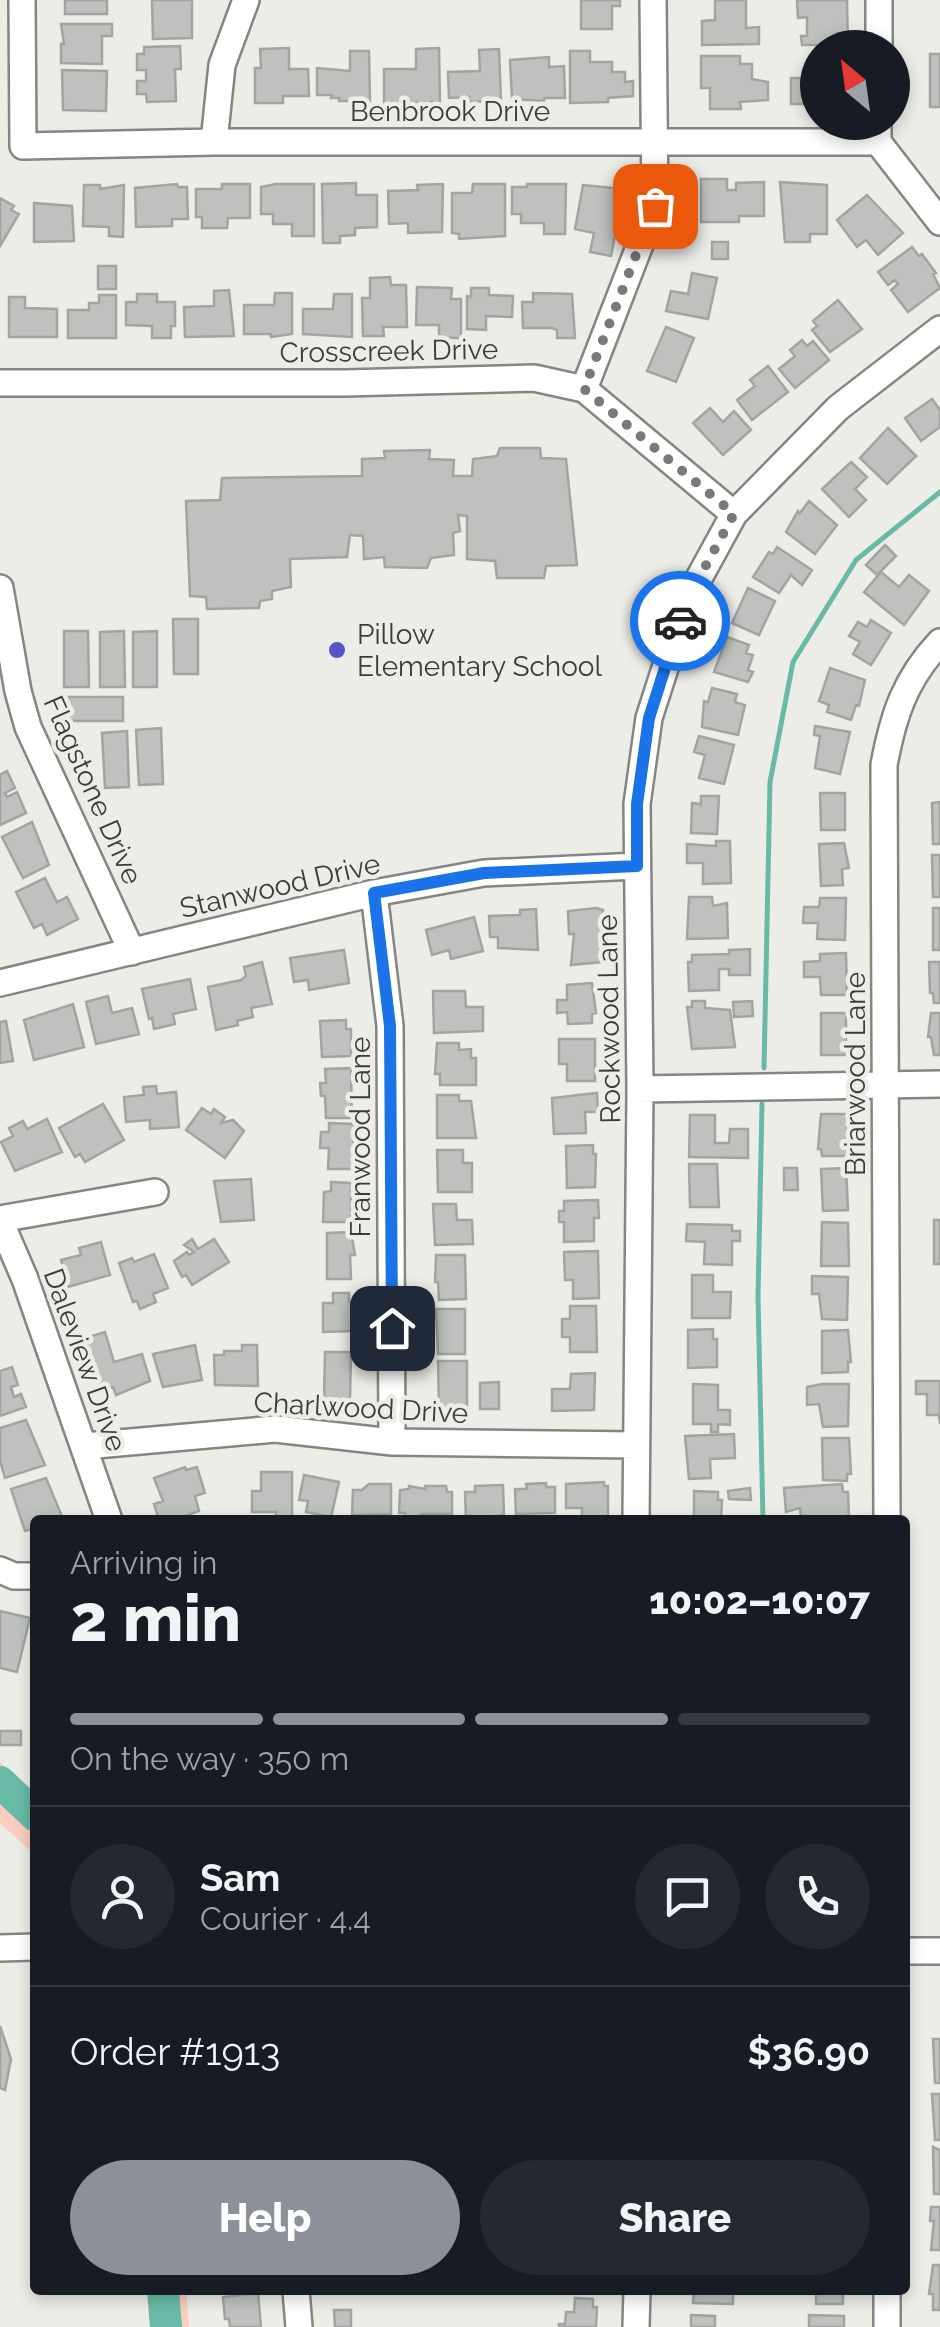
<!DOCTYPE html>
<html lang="en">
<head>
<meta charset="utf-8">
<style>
	:root { --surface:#171b24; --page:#242831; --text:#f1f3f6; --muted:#9ea1a6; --line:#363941; --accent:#8c9099 }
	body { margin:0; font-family:Raleway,sans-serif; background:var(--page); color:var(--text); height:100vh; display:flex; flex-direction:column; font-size:38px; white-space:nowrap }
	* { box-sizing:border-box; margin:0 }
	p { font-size:32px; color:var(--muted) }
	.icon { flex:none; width:55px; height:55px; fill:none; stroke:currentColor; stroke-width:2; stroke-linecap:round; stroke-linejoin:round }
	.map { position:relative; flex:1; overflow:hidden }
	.details { position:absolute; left:30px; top:1515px; width:880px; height:780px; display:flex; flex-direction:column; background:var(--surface); border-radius:10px; box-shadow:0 5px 15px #0003 }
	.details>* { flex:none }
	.needle { width:65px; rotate:331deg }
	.controls { position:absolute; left:800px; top:30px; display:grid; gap:20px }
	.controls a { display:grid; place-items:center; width:110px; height:110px; border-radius:50%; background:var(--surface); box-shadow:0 5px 15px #0003; font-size:50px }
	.pin { position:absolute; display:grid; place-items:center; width:85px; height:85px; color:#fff; margin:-42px; border-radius:20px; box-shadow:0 5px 15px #0006 }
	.courier { position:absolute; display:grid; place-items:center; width:100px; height:100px; margin:-50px; border:8px solid #1a73e8; border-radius:50%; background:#fff; color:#222; box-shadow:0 2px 12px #0007 }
	.overview em { font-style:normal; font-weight:800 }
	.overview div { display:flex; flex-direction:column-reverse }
	.overview { display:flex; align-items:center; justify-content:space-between; height:170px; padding:0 40px }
	h1 { font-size:65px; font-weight:800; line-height:75px }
	.bar { display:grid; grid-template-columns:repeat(4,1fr); gap:15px 10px; align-content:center; height:120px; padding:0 40px }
	.bar i { height:12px; border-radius:8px; background:var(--line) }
	.bar .current { background:var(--accent) }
	.bar p { grid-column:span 4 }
	.line { display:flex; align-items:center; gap:25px; padding:0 40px; border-top:2px solid var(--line) }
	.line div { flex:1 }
	.round { display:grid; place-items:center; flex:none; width:105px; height:105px; border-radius:52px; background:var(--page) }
	.cta { display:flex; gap:20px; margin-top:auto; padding:20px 40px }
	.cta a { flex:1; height:115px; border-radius:60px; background:var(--accent); color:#fff; font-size:40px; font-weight:800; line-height:115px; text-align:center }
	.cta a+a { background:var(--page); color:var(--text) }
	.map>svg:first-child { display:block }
</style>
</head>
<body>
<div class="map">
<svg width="940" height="2327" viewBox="0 0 940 2327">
	<rect width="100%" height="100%" fill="#edede8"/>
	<path fill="#f9cebf" d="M0,1762l35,33v60l-35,-32z
		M150,2290h36l3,37h-36z"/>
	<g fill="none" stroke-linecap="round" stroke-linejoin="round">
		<path stroke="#68baa6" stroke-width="5" d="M764,1068l6,-286 23,-120 63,-102 84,-68
			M762,1104l-4,193 5,223"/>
		<path stroke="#68baa6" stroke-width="32" d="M0,1782l35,33
			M163,2290l3,37"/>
	</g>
	<path fill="#bec1bd" stroke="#a1a4a1" stroke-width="2.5" d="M65,0h42v14h-42z
		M152,0h40v38l-39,1z
		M581,0h39v6h-8v23h-31z
		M715,0h31v28l13,-1v17l-57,1v-24l13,-1z
		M797,0h50l1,45h-46l-1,-9h6v-19l-9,1z
		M61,24h51v12h-10v28l-41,-1v-19h3z
		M180,46l1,23h-6l1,32 -29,1 -1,-8h-9v-13h9v-11h-9v-16h7v-7z
		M289,48v21h19l1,27h-26v7h-28v-35h6l-1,-19z
		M439,48l1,54 -56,1v-34h32v-20z
		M499,49l2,52 -32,1v-5l-20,1 -1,-26 32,-1 -1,-21z
		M350,51h19l1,50h-31v-3h-8l1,-3h-15v-27l33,3z
		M570,51h20v11h22v10h13v10l8,-1v15l-25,2v4l-38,1z
		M930,54h10v53h-10z
		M814,55h4v49h-27v-26h23z
		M701,56h39v8h12v15l16,3v18l-28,2 1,7h-31v-21h-9z
		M549,57v10l15,-1 1,32h-21v3l-32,-2 -2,-39z
		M62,70l45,1 -1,40 -43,-1z
		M701,179h26v11h9v-7l28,-1v34h-25v6h-38z
		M780,182l47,3v49h-17v8h-25z
		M356,183v12h21v32l-22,1v7l-15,1v7h-17l-1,-59z
		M177,184l1,3h9l1,32h-16v7l-36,1 -1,-39z
		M222,184h28v34h-22l-1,10h-25v-11h-6v-28h26z
		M276,184h38v52h-22v-12h-19v-10h-12v-27z
		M443,184l-1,48 -34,1v-10l-19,1 -1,-33 30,-1 -1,-5z
		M473,184h32v52l-46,3v-5l-7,-1v-40h20z
		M527,184h39l-1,50h-21v-11h-23v-9h-9v-27h15z
		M84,185h16v4l24,-4 -1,52 -14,-1v-9l-26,-1z
		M583,185l41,4 -13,67 -21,-4 4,-19 -19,-4z
		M867,195l36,38 -25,22 -12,-15 -9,7 -20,-27z
		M0,198l14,8 -3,4 8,4 -19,32z
		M34,203l38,3 2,35 -40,1z
		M712,242h16v17h-16z
		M912,247l7,9 3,-2 14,19 -3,1 7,14 -32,24 -17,-22 7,-6 -3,-4 -7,5 -10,-13z
		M98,266h18v23h-18z
		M692,273l25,5 -9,41 -42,-8 5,-20 17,3z
		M390,277l1,8h15l1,42h-24l1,9h-21l-1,-38h8v-20z
		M417,287l35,1 -1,11h10v39h-22v-13h-23z
		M471,288h18v7l24,1 -1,21 -26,-1v14l-19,-1v-33l4,1z
		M229,290l5,46 -49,1 -1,-30 30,-1v-15z
		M275,293h17v41l-21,3v-3h-27v-29h30z
		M533,293l39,1 3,44h-18v-8l-5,-2h-29l-1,-26h11z
		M137,294h20v8h18v24h-4v12h-19v-12l-26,-1v-23h11z
		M334,294h18v43l-49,-3v-25h30z
		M99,295h17v43h-48v-28h21v-7h10z
		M9,297h16v11l32,1v28h-48z
		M838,300l24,29 -32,23 -18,-22 5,-4 -4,-5z
		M666,327l28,11 -18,44 -29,-11z
		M802,340l5,6 6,-5 16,19 -34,28 -16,-19 16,-13 -5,-6z
		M768,366l20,26 -36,28 -15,-20 18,-14 -5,-6z
		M932,399l8,11v17l-19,14 -16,-23z
		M710,408l13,14 11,-11 17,19 -28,25 -30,-32z
		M888,428l28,28 -29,28 -27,-26z
		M500,448h40l1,10 25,1 11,106 -31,1 -2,12h-47l-2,-17 -28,-2v-43l-9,-1 2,16 -7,2 1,22 -23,3 -4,10 -42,-1 -1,-10 -20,2 -1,-23 -13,-1 -3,22 -57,2 1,28 -19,4v8l-12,2 -1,7 -52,1 -1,-12 -16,-1 -4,-95 34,-1 2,-22 140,-2v-17l23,-1 -1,-7 46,-1 -1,9 25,1 -1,16h19l1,-17 24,-3z
		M851,462l16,15 -12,12 11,11 -17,17 -27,-28z
		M809,501l28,24 -22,29 -29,-22 12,-21 2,2z
		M885,545l11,11 -19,19 -11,-10z
		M777,547l35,23 -10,15 -11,-10 -12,18 -26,-16 16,-25 4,2z
		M881,572l18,15 10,-12 20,16 -25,34 -40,-33z
		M748,588l27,13 -16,34 -27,-12z
		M173,619h25v55h-24z
		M871,620l20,13 -20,32 -18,-11 7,-12 -11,-6 9,-14 9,5z
		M64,631h24l1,56h-25z
		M124,631l1,56h-25v-55z
		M157,631v56h-24v-55z
		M727,637l22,8 -3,8 7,2 -5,15 5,2 -5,10 -34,-10z
		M830,668l35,12 -6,26 -3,-1 -5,15 -24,-8 2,-7 -10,-4z
		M712,688l25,6 -2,8 10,3 -7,30 -36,-8 2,-26 4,1z
		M68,697h55v24h-55z
		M815,726l35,6 -10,42 -25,-6 5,-32 -6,-1z
		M161,728l2,56 -24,1 -3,-55z
		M127,731l2,56 -24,1 -3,-55z
		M699,736l35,9 -10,39 -25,-6 6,-23 -11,-3z
		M7,771l8,17 -10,5 2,4 10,-5 9,21 -26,12v-50z
		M820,793h25v37h-24z
		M701,796h18l-2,38 -26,-1 1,-30 9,1z
		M940,802v42h-7l-1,-41z
		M32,822l17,43 -26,13 -21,-41z
		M716,841h14l1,42 -28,1v-21h-16v-19l29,2z
		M844,843l5,25 -7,1 1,16 -22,1 -2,-42z
		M932,855h8v42h-7z
		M45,878l12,24 10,-5 11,22 -31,16 -5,-11 -8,4 -18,-36z
		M689,897h23l1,9 14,-3 1,35 -41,1z
		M820,898h26l-1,42 -28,-1 1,-16h-15l1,-16h15z
		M596,908l7,2 -1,52 -31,3 3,-31h-5l-1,-23z
		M933,908h7v42h-7z
		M536,909l2,41 -40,-2v-11h-8l-1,-21 31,-1v-5z
		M474,917l9,34 -32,8 -2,-9 -17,5 -6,-25z
		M750,949v26h-21v-6h-10v21l-30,1 -1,-29h4v-7l37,-1v-4z
		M344,950l5,33 -40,7 -1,-10 -14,2 -4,-24z
		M846,953l1,42h-26l-1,-18h-16v-15l16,-1v-7z
		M262,962l10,42 -21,4 2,9 -16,4 1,4 -22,5 -8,-43 33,-7 5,-4 -2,-9z
		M929,962h11v41h-6l-1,-10h-3z
		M190,979l6,30 -23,5 2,10 -21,5 -2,-11 -3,1 -7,-30z
		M592,983l4,30 -4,1v9l-24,1 -1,-12 -10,1v-13h10v-15z
		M433,991h32l1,16h17v24l-49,2z
		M108,996l4,17 20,-5 7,26 -43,10 -10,-42z
		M692,1001h13v7l25,2 5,37 -43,2 -5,-42h5z
		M752,1001l1,15 -19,1 -1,-15z
		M73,1004l11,43 -50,13 -10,-40z
		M821,1013h25v42h-25z
		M931,1013h9v42h-6l-3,-18h-3z
		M346,1020v9h5v27l-29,1 -2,-36z
		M6,1021l7,40 -13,2v-41z
		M559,1039h36v42h-28v-17h-8z
		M437,1043h22v7l12,-1v9h5v27h-36v-11h-5z
		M351,1068l1,50h-26l-1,-22h-4l-1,-13h6l-1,-14z
		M156,1086l1,8 19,-2 3,35 -29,2v-9l-24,2 -2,-25 20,-2 -1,-8z
		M597,1093l1,19h-13l1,21 -32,1 -2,-36z
		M437,1095h22v6h12l5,37h-39z
		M103,1104l21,36 -39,22 -5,-8 -5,3 -16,-29z
		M202,1108l9,6 3,-5 11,8 -4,6 12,-3 11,11 -19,27 -39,-28z
		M821,1114h26v42h-25l-1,-7h-3z
		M690,1115h25v28h14l1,-14h18v29l-59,-1z
		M47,1119l15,33 -47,19 -14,-29 12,-6 -4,-8 14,-7 4,8z
		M329,1123l25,1 -1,45h-25l1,-21h-9l1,-16h8z
		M593,1145v9h3l-1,33 -28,1 -1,-42z
		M437,1150h26v13h9v29h-34z
		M689,1164h28l2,43h-29z
		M784,1168h13l1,22h-14z
		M846,1168l2,42 -25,1 -2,-42z
		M251,1179l3,41 -33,2 -7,-41z
		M331,1182l20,1v39h-28l1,-30 7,-1z
		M598,1200l1,18h-5v23l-30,1v-20h-5v-11h5v-10z
		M433,1204h23l1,16h15l1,24 -38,1z
		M934,1220h6v44h-6z
		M822,1222l26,1 1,43h-28z
		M687,1224l45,1v6h8v10h-8v24l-28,-1 1,-22 -19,-1z
		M351,1232l4,23h-5l1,24h-24v-46z
		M192,1239l6,10 16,-10 15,23 -37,23 -6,-10 -4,2 -8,-16 13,-9 2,3 5,-3 -10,-7z
		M101,1242l9,33 -42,12 -7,-27 20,-5 -2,-7z
		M598,1251l1,47 -26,1v-19h-8l-1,-28z
		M154,1254l14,34 -15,6 3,8 -16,7 -3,-8 -4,1 -14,-39 13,-5 2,4z
		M436,1255h29l1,44 -27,1 -1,-18h-3z
		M692,1275h21v17h18l-1,26h-38z
		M812,1276l36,1 -1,43 -25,-1 -3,-25h-7z
		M333,1293h16v9h4v29l-30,1v-29h10z
		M570,1306h26l1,46h-27v-15h-8v-18h8z
		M436,1309h29v45h-27z
		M713,1329v10h4v28l-29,1v-38z
		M848,1330l3,32h-3v10l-26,1v-42z
		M105,1332l9,30 28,-8 8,27 -34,14 -3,-8 -11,4 -17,-53z
		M195,1345l7,35 -39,7 -10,-33z
		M242,1345h15l1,41 -43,-1 -1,-30h10v-4h18z
		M325,1352h26l-1,49h-26z
		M438,1361h29v47l-28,2z
		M12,1367l6,18 -7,2 3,10 7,-3 5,13 -26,9v-45z
		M595,1373l-1,37 -42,1v-22h18l1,-15z
		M916,1381h24v43l-1,-9h-12v-21h-11z
		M499,1382v27h-19v-26z
		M693,1384l25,1v25h12v15l-12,-1v8h-7v-8h-18z
		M822,1384h27l-1,42 -25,1 -4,-23 -12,1v-18z
		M26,1420l19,45 -40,13 -5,-17v-33z
		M734,1434l1,24 -25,1 1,19 -22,1 -4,-43z
		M822,1438h27l2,36h-4v7l-24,-1z
		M185,1467l1,3 11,-3 8,26 -10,3 4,15 -25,9h-15l-5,-16 9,-3 -9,-23z
		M261,1472h31v48h-16v-8h-24v-21h9z
		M304,1475l35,7 -8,35 -25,-5 2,-11 -9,-1z
		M46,1478l17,41 -28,1v8l-10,3 -14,-42z
		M604,1482v4h4v34h-26v-12h-16v-24z
		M546,1483v4h9v26l-39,1 -1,-25h12l-1,-5z
		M369,1484h22v30l-39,1 1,-25h9z
		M842,1484l1,8h5l1,28h-48l-1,-12 -14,4 -2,-24z
		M503,1485l1,30 -38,5 -1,-28h10v-6z
		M409,1486l16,3v-3h21l1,6h5v22h-31v6h-16v-7h-6l1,-23 9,-1z
		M750,1488l1,12 -22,-1 -1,-8z
		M694,1491l24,1v8h4l-1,20h-27z
		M0,1611l30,7 -13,54 -17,-4z
		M0,1731h21v14h-21z
		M0,2026l11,33 -6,31 -5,-2z
		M933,2039h7v44h-5z
		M932,2094h8v46h-5z
		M933,2147l7,3v44h-6z
		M931,2207h9v43h-9l3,-29h-4z
		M933,2265h7v45h-7v-16h-4z
		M694,2290h39v14l-40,-1z
		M816,2290h27v14h-27z
		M258,2293l3,34h-31l-1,-8h-4l-2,-22z
		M575,2298l18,1v8h4l-1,20h-37v-3h6l1,-12h8z
		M334,2310h17v17h-16z
		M691,2315l24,1v11h-24z
		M809,2315l35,1v11h-35z"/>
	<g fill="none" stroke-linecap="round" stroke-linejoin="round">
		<g stroke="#858581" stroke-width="30">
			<path id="minor" d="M22,0l1,146 191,-4h664
				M879,48v-48
				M878,122v20l62,80
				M214,142l8,-77 24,-65
				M0,383h345l189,-5 50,11 150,125
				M584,389l71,-183 -2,-206
				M0,588l18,103 10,36 104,225
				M374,893l16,133 2,416
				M0,983l374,-90 110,-20 153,-7
				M640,1089l300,-5
				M0,1219l155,-27
				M0,1221l25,58 84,241
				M85,1446l190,-17 117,13 244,3
				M636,1520l4,-431 -3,-285 12,-86 38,-118 47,-86 104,-106 102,-79
				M887,1520l-3,-755c9,-49 21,-86 56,-123
				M0,1570l14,6h21
				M0,1948l35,-1
				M905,1951h35
				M296,2290l3,37
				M636,2327l1,-37
				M887,2327v-37"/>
		</g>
		<use href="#minor" stroke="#fff" stroke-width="25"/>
	</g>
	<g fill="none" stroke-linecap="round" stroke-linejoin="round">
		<path stroke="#797976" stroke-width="10" stroke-dasharray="0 18" d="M655,206l-71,183 150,125 -47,86 -7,21"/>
		<path stroke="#1a73e8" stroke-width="12" d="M392,1328l-2,-302 -16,-133 110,-20 153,-7v-62l12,-86 31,-97"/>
	</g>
	<circle fill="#5455cc" stroke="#edede8" stroke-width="4" cx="337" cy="650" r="10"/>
	<g text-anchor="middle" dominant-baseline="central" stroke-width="9" stroke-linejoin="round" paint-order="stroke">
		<g font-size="28" fill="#3b3b39" stroke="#edede8">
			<text x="450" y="111">Benbrook Drive</text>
			<text transform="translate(389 351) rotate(-1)">Crosscreek Drive</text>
			<text transform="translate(93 790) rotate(66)">Flagstone Drive</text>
			<text transform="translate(280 886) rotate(-13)">Stanwood Drive</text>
			<text transform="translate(609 1019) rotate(-91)">Rockwood Lane</text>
			<text transform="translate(855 1074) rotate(-90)">Briarwood Lane</text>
			<text transform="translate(360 1137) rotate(-90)">Franwood Lane</text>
			<text transform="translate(85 1360) rotate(70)">Daleview Drive</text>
			<text transform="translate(361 1408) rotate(3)">Charlwood Drive</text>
		</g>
		<g font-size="28" fill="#3b3b39" stroke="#edede8" text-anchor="start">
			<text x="357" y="634">Pillow<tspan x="357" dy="32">Elementary School</tspan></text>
		</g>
	</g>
</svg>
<div class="controls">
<a><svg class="needle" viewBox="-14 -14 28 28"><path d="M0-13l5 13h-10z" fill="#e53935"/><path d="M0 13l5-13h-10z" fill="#9ea1a6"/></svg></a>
</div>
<div class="pin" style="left:655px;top:206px;background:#ea580c"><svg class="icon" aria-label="bag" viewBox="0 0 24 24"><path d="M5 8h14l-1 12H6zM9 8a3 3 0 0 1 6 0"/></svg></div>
<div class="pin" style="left:392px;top:1328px;background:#1f2937"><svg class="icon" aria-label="home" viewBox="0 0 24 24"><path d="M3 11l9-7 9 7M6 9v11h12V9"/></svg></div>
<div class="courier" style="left:680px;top:621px"><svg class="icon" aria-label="car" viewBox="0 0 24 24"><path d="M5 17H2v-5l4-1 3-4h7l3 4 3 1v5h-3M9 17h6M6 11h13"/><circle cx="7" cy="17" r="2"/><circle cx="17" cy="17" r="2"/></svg></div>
<section class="details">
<div class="overview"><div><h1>2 min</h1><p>Arriving in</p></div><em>10:02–10:07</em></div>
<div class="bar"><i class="current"></i><i class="current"></i><i class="current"></i><i></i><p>On the way · 350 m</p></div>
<div class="line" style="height:180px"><a class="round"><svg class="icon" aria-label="person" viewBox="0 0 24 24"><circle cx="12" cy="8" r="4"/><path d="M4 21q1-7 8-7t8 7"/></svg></a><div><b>Sam</b><p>Courier · 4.4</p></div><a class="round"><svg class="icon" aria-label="chat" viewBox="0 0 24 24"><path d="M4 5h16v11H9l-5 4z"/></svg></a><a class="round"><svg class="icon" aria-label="phone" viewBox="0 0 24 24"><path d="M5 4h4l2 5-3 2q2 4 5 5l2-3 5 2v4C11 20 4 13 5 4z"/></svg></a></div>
<div class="line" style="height:130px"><div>Order #1913</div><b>$36.90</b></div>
<div class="cta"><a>Help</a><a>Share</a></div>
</section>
</div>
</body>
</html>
